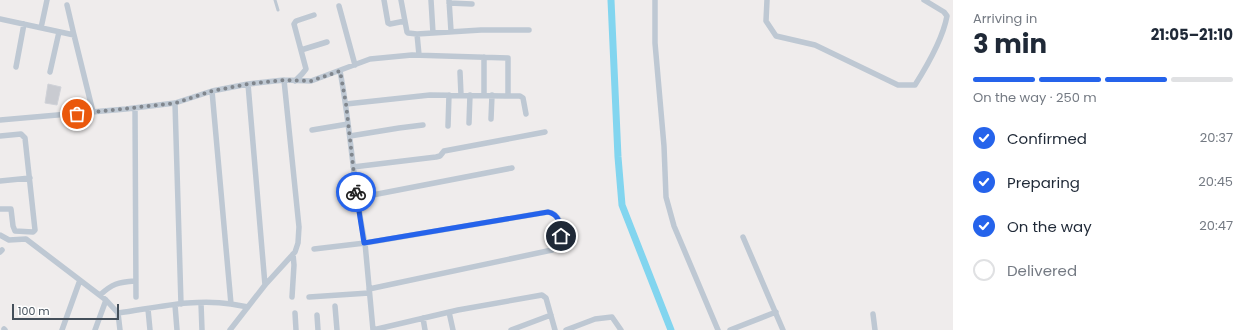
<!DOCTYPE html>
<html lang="en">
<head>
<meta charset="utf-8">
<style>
	:root { --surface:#fff; --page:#f6f6f7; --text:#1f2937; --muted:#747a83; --line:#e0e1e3; --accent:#2563eb }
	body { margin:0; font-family:Poppins,sans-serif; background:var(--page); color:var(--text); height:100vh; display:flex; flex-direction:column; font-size:15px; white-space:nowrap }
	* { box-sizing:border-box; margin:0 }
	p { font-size:13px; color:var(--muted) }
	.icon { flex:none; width:22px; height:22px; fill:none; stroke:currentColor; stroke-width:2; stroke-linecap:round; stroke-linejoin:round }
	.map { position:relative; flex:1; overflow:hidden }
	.panel { display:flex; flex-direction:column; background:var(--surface); width:300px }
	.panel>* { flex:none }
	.scale { position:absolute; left:12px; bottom:10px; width:107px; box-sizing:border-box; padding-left:4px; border:2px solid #444f5a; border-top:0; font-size:11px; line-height:14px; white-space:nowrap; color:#444f5a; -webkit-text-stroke:3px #fff; paint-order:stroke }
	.pin { position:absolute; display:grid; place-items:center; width:34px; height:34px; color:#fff; margin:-17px; border:2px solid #fff; border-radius:50%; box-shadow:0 1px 4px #0007 }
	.courier { position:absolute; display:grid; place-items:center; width:40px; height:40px; margin:-20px; border:3px solid #2563eb; border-radius:50%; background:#fff; color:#222; box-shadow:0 1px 5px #0007 }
	.overview em { font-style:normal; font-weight:700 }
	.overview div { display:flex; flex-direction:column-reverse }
	.overview { display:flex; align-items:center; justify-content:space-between; height:68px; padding:0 20px }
	h1 { font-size:26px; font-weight:700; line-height:30px }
	.bar { display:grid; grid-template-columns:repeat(4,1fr); gap:6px 4px; align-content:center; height:48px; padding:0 20px }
	.bar i { height:5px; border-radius:3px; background:var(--line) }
	.bar .active { background:var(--accent) }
	.bar p { grid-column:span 4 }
	ol { padding:0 20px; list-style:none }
	li { display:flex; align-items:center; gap:12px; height:44px }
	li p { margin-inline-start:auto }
	li .icon { padding:4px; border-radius:50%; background:var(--accent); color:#fff; stroke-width:4 }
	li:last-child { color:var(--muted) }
	li i { width:22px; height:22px; border:2px solid var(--line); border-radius:50% }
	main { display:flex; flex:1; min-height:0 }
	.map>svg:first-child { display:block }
</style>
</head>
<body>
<main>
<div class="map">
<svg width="953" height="330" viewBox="0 0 953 330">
	<rect width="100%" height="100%" fill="#efecec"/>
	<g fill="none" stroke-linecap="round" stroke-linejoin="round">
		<path stroke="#82d5ef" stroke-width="7" d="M611,0l7,157 4,48 49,125"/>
	</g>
	<path fill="#c9cbd1" stroke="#d0d2d8" d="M48,84l13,3 -4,18 -12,-2z"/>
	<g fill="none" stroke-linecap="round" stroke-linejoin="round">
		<path stroke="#bec8d3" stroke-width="3" d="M275,0l3,10"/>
		<path stroke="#bec8d3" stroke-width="5.5" d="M384,0l4,23 2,1 15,-3
			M401,0l6,32 1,1 9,1 2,21
			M431,0l2,33
			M449,0l2,31
			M655,0v43l9,103 2,51 8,29 44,104
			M767,0l-1,21 10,15 39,9 83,40h17c12,-19 28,-47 32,-69l-3,-4 -20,-12
			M449,3l23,1
			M67,5l7,30
			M339,6l16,59
			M0,19l74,16 19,77
			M41,28l6,-28
			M417,34l64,-4h48
			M301,50l26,-8
			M484,57v38
			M16,67l8,-43
			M340,71c11,57 13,115 25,172l183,-31c17,2 18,31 4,38l-183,39
			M50,72l9,-40
			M460,72l1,23
			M295,81l7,-7 4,-5 -12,-45 2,-3 18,-6
			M248,84l17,201
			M175,103l6,201
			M346,104l84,-9 76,1h14l3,2 3,16
			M135,108l1,189
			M491,119l1,-24
			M0,120l126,-11 49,-6 37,-12 36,-7 36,-4 27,1 59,-22 42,-4 96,3v38
			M469,123l1,-28
			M448,126l1,-31
			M312,130l36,-6
			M0,136l21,-2 4,4 10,92 -2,2 -18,-1 -2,-5 -2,-17h-11
			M350,136l49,-8 24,-3
			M353,167l83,-10 4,-1 4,-5 101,-19
			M0,181l30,-3
			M357,198l155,-30
			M0,235l9,5 17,-1 80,61 12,13
			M743,237l40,93
			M314,249l51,-6 8,87 85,-20 84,-15 4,3 9,32
			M0,252l2,-2
			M100,295c12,-11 18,-13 35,-14
			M292,297l2,-32 -1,-11
			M309,297l60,-4
			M201,303l1,27
			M231,304l17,3
			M175,305l2,25
			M335,306l2,24
			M148,309l2,21
			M449,312l4,18
			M295,313l1,17
			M873,314l2,16
			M317,315l1,15
			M423,318l2,12
			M4,329l1,1
			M62,330l18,-50
			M95,330l11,-30
			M120,330l-2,-17c37,-5 76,-15 113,-9l-19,-213
			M230,330l35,-45 30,-33 3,-9 1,-16 -15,-147
			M511,330l40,-15
			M566,330l29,-11 17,-2 9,13
			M730,330l46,-18"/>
	</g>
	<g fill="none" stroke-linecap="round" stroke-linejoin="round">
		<path stroke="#80868d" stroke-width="4" stroke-dasharray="0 7.2" d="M77,114l99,-11 36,-12 36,-7 36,-4 27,1 29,-10 6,33 10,88"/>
		<path stroke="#2563eb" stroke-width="5" d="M356,192l8,51 184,-31c11,2 14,14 13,24"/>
	</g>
</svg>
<div class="scale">100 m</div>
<div class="pin" style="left:77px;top:114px;background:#ea580c"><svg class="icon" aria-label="bag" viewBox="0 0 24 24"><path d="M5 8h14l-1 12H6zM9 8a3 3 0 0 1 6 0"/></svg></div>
<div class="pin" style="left:561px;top:236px;background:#1f2937"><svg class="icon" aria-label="home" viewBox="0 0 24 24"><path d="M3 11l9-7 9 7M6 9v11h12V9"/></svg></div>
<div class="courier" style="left:356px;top:192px"><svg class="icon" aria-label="bike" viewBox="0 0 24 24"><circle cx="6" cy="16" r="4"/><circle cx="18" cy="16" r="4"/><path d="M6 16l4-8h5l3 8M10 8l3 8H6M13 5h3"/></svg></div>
</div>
<section class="panel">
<div class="overview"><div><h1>3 min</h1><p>Arriving in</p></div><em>21:05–21:10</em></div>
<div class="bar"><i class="active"></i><i class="active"></i><i class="active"></i><i></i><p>On the way · 250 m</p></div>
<ol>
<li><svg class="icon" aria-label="check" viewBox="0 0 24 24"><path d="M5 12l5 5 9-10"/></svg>Confirmed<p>20:37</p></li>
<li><svg class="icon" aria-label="check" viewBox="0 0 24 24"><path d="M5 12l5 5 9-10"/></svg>Preparing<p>20:45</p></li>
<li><svg class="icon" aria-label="check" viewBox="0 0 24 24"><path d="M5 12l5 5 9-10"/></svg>On the way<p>20:47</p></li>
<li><i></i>Delivered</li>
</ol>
</section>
</main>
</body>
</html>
